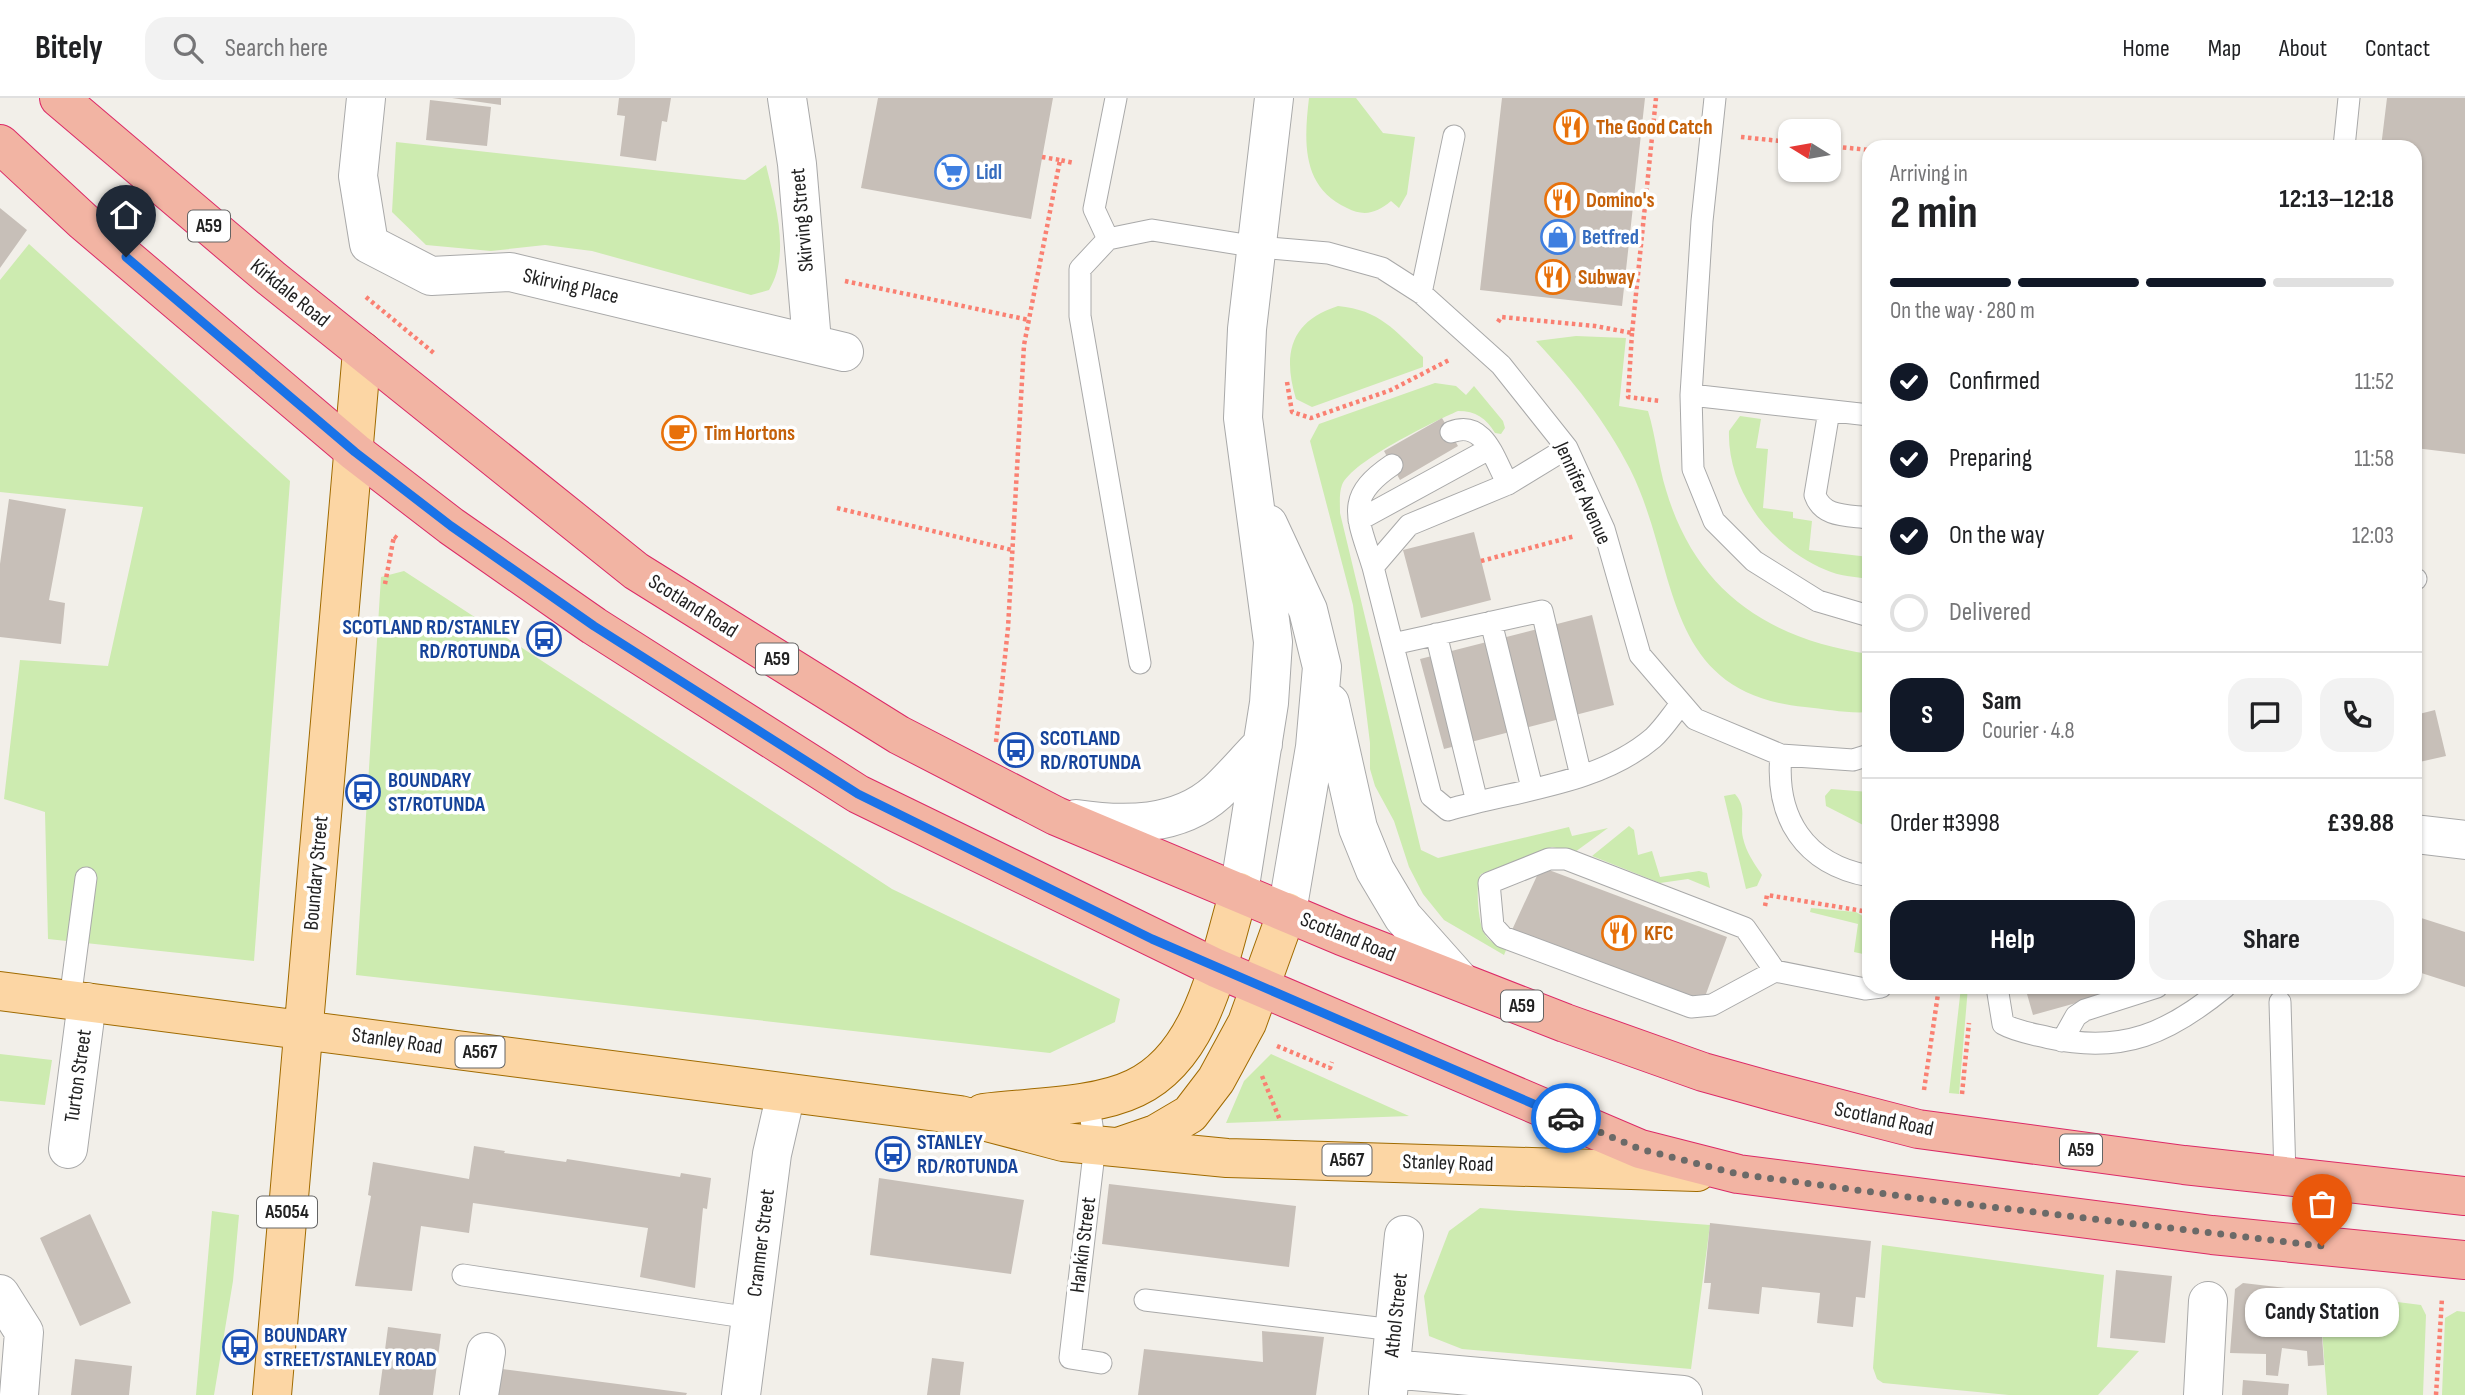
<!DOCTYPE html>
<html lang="en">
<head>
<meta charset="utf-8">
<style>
	:root { --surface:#fff; --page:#f2f2f2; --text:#202124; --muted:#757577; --line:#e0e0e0; --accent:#111827 }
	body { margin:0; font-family:"Sofia Sans Condensed",sans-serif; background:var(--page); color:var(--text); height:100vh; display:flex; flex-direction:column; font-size:26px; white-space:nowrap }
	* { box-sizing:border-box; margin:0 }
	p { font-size:23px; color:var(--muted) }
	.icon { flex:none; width:38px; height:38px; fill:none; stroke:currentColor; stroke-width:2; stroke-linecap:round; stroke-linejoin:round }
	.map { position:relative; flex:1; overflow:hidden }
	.details { position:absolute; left:1862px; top:42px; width:560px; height:854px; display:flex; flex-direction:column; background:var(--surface); border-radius:21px; box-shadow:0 2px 5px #0004 }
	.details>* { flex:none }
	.needle { width:46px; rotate:281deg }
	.fabs { position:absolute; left:1778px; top:21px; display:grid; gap:14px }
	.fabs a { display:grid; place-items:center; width:63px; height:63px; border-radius:14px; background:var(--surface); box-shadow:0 2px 5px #0004; font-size:35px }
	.pin { position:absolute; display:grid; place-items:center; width:60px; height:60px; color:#fff; margin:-72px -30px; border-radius:50% 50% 50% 0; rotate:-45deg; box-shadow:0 0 7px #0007 }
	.pin .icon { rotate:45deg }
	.courier { position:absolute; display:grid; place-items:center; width:70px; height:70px; margin:-35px; border:5px solid #1a73e8; border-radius:50%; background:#fff; color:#222; box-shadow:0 2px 9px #0007 }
	.bubble { position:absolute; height:49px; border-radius:21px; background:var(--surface); box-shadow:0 2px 5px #0004; font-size:23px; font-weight:700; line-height:49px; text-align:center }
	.overview em { font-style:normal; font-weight:700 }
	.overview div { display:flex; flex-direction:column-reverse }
	.overview { display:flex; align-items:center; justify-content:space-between; height:119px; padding:0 28px }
	h1 { font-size:46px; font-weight:700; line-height:52px }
	.bar { display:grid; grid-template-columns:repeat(4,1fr); gap:10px 7px; align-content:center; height:84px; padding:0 28px }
	.bar i { height:9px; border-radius:5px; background:var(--line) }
	.bar .active { background:var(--accent) }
	.bar p { grid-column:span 4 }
	.line { display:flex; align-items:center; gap:18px; padding:0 28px; border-top:2px solid var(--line) }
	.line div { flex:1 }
	.round { display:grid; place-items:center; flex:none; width:74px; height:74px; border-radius:21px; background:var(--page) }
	ol { padding:0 28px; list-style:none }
	li { display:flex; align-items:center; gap:21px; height:77px }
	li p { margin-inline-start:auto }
	li .icon { padding:7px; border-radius:50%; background:var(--accent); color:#fff; stroke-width:4 }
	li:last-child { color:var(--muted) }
	li i { width:38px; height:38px; border:4px solid var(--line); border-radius:50% }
	.primary-button { display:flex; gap:14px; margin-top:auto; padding:14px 28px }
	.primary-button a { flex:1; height:80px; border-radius:21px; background:var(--accent); color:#fff; font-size:28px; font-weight:700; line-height:80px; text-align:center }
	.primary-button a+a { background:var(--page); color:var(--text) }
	header { display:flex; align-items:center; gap:42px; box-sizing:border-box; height:98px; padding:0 35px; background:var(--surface); border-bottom:2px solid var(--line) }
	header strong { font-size:33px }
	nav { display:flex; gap:38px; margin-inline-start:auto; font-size:24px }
	.search { width:490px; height:63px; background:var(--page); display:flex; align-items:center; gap:18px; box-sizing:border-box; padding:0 24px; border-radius:21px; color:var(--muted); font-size:26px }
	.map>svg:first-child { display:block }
</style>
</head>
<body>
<header>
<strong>Bitely</strong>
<div class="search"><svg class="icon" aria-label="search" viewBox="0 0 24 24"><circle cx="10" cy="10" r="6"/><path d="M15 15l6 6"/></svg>Search here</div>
<nav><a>Home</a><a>Map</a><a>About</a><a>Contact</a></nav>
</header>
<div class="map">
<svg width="2465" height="1297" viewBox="0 0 2465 1297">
	<rect width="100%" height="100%" fill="#f2efe9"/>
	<path fill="#cdebb0" d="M1309,0h47l27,35 32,4 -8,57 -8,14 -8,-7c-14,12 -27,16 -44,7 -46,-21 -43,-67 -38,-110z
		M396,44l349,38 21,-15c9,38 25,89 3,125l-18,5 -159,-44 -47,-6 -54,6 -65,-6 -34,-33z
		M29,146l261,237 -36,480 -206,-22 -3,-127 -41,-13 16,-139 88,6 35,-159 -143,-15v-212z
		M1338,208c42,4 56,24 85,51v10l-111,40 -16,-8c-14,-46 -5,-78 42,-93z
		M1576,238l50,2 -7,68 29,5c8,26 10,53 18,79 30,101 102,149 203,164v58c-20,2 -43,-3 -64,-5 -145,-14 -125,-138 -175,-238 -25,-49 -57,-88 -94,-128z
		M1435,285l21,3 10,9 8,-9 29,35 2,7 -4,6 -6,-1c-9,-15 -19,-22 -37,-22 -25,11 -106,50 -116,74 -3,8 -2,19 -2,28l81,337 17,8 131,-31 3,9 36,-8 -33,24 -23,-5 -71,27c-6,10 -3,47 3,59 4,8 14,13 22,17l-2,5 -60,-35 -21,-26 -14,-27 -15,-46 -19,-35 -5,-17v-26l-17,-138 -43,-164 9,-17z
		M1740,318l21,3 -5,29 12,1 -5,59 30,4v6l19,3 -3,29 60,7v22c-14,-2 -30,-3 -43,-9 -54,-22 -99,-79 -97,-139z
		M404,473l488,318 228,110 -5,23 -65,31 -694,-78 25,-398z
		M1831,691l38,3v36l-43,-22 -1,-10z
		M1735,696c13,14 4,27 8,44 3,14 11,25 19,37l-5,11 -11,3 -22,-93z
		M1629,728l5,4 4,25 14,-4 8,26 39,-6 8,2 3,15 -22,-9 -28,4 -68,-27z
		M1811,810l45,4 10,6 3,32 -6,4 -9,-2 4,-28 -48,-12z
		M1961,889h7l-9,107 -10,-1z
		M0,956l52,6 -7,45 -45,-4z
		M1271,956l138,62 -183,7 18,-42z
		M1480,1110l230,17 -19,144 -229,-20 -33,-13 -5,-40 25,-65z
		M212,1113l27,4 -6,66 -19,114h-18z
		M1882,1147l222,30 -7,72 42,4 -41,44h-89l-126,-12 -6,-4 -4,-11z
		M2319,1194l102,13 5,10 -3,80h-96z
		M2457,1213l8,1v83h-23l3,-77z"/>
	<path fill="#c7bfb8" d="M452,0h49v7z
		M619,0h52l-4,24 -5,-1 -6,40 -36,-5 5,-40 -8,-1z
		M878,0h175l-22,121 -170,-31z
		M1502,0h143l-23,208 -142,-16z
		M2387,0h78v356l-50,-6v-301h-34z
		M430,2l61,7 -4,39 -61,-6z
		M0,110l27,22 -27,38z
		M1442,320l16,28 -58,34 -16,-29z
		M9,401l57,10 -17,91 16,3 -4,41 -61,-7v-73z
		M1474,434l17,68 -70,18 -18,-68z
		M1592,517l22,90 -170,44 -24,-90z
		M2435,612l11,46 -31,7v-48z
		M1541,769l186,70 -24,65 -191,-72z
		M2415,818l50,16v55l-50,-16z
		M2025,889h105v1l-97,27z
		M474,1048l31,5 -1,2 62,9 1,-3 113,18 1,-4 30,5 -4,31 -4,-1 -8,80 -55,-11 8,-49 -175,-25 -4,30 -48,-7 -9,65 -57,-5 16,-90 -3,-1 5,-33 96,17z
		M879,1080l145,22 -13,74 -141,-19z
		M1109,1086l187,22 -7,61 -187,-23z
		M90,1116l41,89 -51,23 -40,-88z
		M1710,1125l161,18 -6,57 -9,-1 -3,30 -36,-4 3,-30 -58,-6 -3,27 -51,-5 3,-26h-7z
		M2116,1172l56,6 -7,67 -55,-5z
		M2243,1185l76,9 5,73 -16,1 -1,-15 -25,-3 -4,28 -12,-1v-21l-36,-1 5,-64z
		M388,1229l53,7 -8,61h-54z
		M1262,1233l62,6 -8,58h-178l6,-46 119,13z
		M932,1260l32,4 -4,33h-33z
		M75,1261l57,7 -3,29h-58z
		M494,1270l193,25 -1,2h-196z
		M2243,1282l46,4 -1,11h-46z"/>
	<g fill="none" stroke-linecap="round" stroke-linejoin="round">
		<g stroke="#a9a9a9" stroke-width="23">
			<path id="service" d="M1715,0l-13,123 -11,174 2,74 21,52 40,40 64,40 51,15
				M2344,49l5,-49
				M1108,141l-14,-30 22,-111
				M1421,195l33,-157
				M1691,297l178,20
				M1829,313l-14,84c8,23 33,20 54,23
				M1451,334c34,-13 43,28 57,52
				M1567,350l-59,36 -99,41 -36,42 58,229 17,14c67,-20 150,-25 205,-72 10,-9 19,-23 28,-34
				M1359,422l130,-71
				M1373,469c-15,-49 -30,-69 19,-102
				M2415,481h1
				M1491,524l41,166
				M1436,536l41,168
				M1393,546l149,-33 39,165
				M1140,565l-60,-347v-47l28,-30 44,-9 106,17 70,6 54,15 39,25 80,72 66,83 37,81 36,126 55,64 86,36 72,5 16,-5
				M1781,657c-6,62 23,109 88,121
				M1775,873l-30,-43 -179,-69h-17l-60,24 4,43 10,11 188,70 21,-2 63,-34 90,18 16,-2
				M1997,889l6,37c14,8 31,10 47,14 73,16 119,-5 175,-51
				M70,902l16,-122
				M2280,904l5,174
				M2062,943l14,-25 9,-6 72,-23
				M1088,1002l7,45 -25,213 31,5
				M463,1177l288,43
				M1145,1202l249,30"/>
		</g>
		<g stroke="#a9a9a9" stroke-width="40">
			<path id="minor" d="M366,0l-8,78 11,68 62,32 79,-4 334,80
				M787,0l10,66 15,178
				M1268,426l40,86 14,57 -7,80 -28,165
				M1330,605l28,125 17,42 28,47 57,64
				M1076,721c47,7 102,8 141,-27 16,-15 30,-32 46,-48
				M2415,736l50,6
				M1239,794l30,-189 4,-61 -30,-224 4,-89 27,-231
				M68,1051l19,-147
				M0,1196l24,38 -5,63
				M1391,1271l292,26
				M1388,1295l16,-158
				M479,1297l7,-43
				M741,1297l31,-241 14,-61
				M2203,1297l5,-94"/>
		</g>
		<g stroke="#a06b00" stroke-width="40">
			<path id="primary" d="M0,893l960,124 103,27 164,16 470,14
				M983,1015c45,-6 111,-5 152,-25 70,-33 84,-130 104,-196
				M1121,1048l35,-12 34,-20 26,-34 31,-57 40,-111
				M272,1297l90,-1044"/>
		</g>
		<g stroke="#dc2a67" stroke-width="40">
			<path id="trunk" d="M59,0l212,180 365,293 263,164 157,81 286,120 223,87 138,49 72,20 143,37 266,36 281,31
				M0,46l84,78 271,230 96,74 143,100 264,168 358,174 424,181 98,25 474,61 253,25"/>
		</g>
		<path stroke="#fa8072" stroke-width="4.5" stroke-dasharray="3.5 3.5" stroke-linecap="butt" d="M1653,28l27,4
			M1741,39l49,5
			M1829,48l40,4
			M1042,59l18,3
			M845,183l184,39
			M366,199l69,57
			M1498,224l3,-5 94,9 37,7 24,-235
			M1632,235l-4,64 32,4
			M1287,284l5,30 19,6 80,-28 60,-31
			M837,410l175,42
			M1481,463l94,-25
			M385,486l9,-48 4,3
			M996,644l12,-114 16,-283 36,-185 14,3
			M1765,808l2,-11 102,17
			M1277,948l53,22 2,-6
			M1262,978l18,44
			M1924,992l15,-103
			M1962,996l7,-71
			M2436,1297l6,-97"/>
		<use href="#service" stroke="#fff" stroke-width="21"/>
		<use href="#minor" stroke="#fff" stroke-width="38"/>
		<use href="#primary" stroke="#fcd6a4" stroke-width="38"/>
		<use href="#trunk" stroke="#f2b4a3" stroke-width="38"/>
	</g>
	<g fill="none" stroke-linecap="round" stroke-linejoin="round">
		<path stroke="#6b6a68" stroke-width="7" stroke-dasharray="0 12.6" d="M1566,1020l74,31 98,25 178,24 406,48"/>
		<path stroke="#1a73e8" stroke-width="9" d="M126,159l229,195 96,74 143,100 264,168 294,145 414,179"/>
	</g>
	<defs>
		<g id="restaurant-ring" transform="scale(1.75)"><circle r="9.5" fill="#fff" stroke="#e8710a" stroke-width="1.5"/><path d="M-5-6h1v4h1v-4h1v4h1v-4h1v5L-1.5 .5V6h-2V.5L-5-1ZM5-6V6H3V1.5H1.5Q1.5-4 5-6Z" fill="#e8710a"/></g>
		<g id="supermarket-ring" transform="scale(1.75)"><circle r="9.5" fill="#fff" stroke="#3f7fe0" stroke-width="1.5"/><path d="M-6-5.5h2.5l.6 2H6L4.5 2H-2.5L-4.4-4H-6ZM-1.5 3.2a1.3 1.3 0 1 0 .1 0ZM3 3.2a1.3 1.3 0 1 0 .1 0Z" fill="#3f7fe0"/></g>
		<g id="shop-ring" transform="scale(1.75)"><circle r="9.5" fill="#fff" stroke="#3f7fe0" stroke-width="1.5"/><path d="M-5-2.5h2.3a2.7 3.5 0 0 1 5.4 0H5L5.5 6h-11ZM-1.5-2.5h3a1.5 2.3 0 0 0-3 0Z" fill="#3f7fe0"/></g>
		<g id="cafe-ring" transform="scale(1.75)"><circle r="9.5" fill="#fff" stroke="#e8710a" stroke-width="1.5"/><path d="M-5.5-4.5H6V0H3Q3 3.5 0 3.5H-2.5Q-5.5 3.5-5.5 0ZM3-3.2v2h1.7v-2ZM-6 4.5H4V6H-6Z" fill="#e8710a"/></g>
		<g id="bus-ring" transform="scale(1.75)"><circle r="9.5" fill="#fff" stroke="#1a4fb4" stroke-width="1.5"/><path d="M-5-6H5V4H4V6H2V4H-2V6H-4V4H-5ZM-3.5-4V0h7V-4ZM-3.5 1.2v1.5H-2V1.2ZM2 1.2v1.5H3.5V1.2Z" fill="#1a4fb4"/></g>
	</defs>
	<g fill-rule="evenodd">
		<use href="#restaurant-ring" x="1571" y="29"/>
		<use href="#supermarket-ring" x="952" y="74"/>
		<use href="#restaurant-ring" x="1562" y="102"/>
		<use href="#shop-ring" x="1558" y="139"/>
		<use href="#restaurant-ring" x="1553" y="179"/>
		<use href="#cafe-ring" x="679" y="335"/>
		<use href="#bus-ring" x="544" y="541"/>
		<use href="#bus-ring" x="1016" y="652"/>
		<use href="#bus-ring" x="363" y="694"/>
		<use href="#restaurant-ring" x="1619" y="835"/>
		<use href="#bus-ring" x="893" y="1056"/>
		<use href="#bus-ring" x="240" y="1249"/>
	</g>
	<g text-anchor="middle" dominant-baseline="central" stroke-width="7" stroke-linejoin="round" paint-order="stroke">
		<g fill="#fff" stroke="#646464" stroke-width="2">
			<rect x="188" y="112.5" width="42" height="31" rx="5"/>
			<rect x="756" y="545.5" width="42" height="31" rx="5"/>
			<rect x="1501" y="892.5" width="42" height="31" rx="5"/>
			<rect x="455.5" y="938.5" width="49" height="31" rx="5"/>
			<rect x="2060" y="1036.5" width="42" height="31" rx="5"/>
			<rect x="1322.5" y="1046.5" width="49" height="31" rx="5"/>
			<rect x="257" y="1098.5" width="60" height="31" rx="5"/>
		</g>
		<g font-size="19" font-weight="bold" fill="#222">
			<text x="209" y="128">A59</text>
			<text x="777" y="561">A59</text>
			<text x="1522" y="908">A59</text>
			<text x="480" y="954">A567</text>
			<text x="2081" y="1052">A59</text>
			<text x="1347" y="1062">A567</text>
			<text x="287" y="1114">A5054</text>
		</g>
		<g font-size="21" font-weight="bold" fill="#c56008" stroke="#fff" text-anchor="start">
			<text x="1596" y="29">The Good Catch</text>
			<text x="1586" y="102">Domino's</text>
			<text x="1578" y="179">Subway</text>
			<text x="704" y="335">Tim Hortons</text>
			<text x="1644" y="835">KFC</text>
		</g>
		<g font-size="21" font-weight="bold" fill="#366cbe" stroke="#fff" text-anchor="start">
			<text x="976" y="74">Lidl</text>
			<text x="1582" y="139">Betfred</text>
		</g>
		<g font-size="21" fill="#222" stroke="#fff">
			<text transform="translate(802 122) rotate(-95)">Skirving Street</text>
			<text transform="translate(571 188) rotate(13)">Skirving Place</text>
			<text transform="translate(290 195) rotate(39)">Kirkdale Road</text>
			<text transform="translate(1583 395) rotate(66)">Jennifer Avenue</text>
			<text transform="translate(693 508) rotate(32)">Scotland Road</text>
			<text transform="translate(316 775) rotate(-85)">Boundary Street</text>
			<text transform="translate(1348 839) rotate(22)">Scotland Road</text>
			<text transform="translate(397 943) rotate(8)">Stanley Road</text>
			<text transform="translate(78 978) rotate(-82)">Turton Street</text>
			<text transform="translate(1884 1021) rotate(12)">Scotland Road</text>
			<text transform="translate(1448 1065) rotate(2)">Stanley Road</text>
			<text transform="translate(761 1145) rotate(-83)">Cranmer Street</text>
			<text transform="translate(1083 1147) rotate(-83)">Hankin Street</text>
			<text transform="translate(1396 1217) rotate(-84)">Athol Street</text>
		</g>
		<g font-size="21" font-weight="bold" fill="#164399" stroke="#fff" text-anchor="start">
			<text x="520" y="529" text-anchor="end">SCOTLAND RD/STANLEY<tspan x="520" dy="24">RD/ROTUNDA</tspan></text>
			<text x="1040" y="640">SCOTLAND<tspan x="1040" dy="24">RD/ROTUNDA</tspan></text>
			<text x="388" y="682">BOUNDARY<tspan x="388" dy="24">ST/ROTUNDA</tspan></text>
			<text x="917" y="1044">STANLEY<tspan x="917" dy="24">RD/ROTUNDA</tspan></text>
			<text x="264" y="1237">BOUNDARY<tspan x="264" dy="24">STREET/STANLEY ROAD</tspan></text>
		</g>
	</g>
</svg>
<div class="fabs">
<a><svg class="needle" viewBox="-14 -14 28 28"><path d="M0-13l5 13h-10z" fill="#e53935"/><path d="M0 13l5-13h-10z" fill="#757577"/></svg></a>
</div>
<div class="pin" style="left:2322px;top:1148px;background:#ea580c"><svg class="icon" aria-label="bag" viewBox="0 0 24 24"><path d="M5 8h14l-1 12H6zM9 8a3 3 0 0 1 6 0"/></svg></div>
<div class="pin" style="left:126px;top:159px;background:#1f2937"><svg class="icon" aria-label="home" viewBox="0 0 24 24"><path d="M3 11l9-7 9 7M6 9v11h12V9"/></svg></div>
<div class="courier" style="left:1566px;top:1020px"><svg class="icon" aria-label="car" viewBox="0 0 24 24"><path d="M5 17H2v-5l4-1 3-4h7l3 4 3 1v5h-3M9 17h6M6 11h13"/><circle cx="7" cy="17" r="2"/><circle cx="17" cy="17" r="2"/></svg></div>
<div class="bubble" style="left:2245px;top:1190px;width:154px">Candy Station</div>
<section class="details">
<div class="overview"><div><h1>2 min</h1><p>Arriving in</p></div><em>12:13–12:18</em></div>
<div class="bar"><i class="active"></i><i class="active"></i><i class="active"></i><i></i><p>On the way · 280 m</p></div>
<ol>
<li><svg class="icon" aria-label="check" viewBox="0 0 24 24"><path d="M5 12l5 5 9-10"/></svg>Confirmed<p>11:52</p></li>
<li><svg class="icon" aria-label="check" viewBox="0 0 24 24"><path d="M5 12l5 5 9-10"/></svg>Preparing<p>11:58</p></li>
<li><svg class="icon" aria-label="check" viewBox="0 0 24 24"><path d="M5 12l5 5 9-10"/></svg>On the way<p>12:03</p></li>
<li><i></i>Delivered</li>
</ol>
<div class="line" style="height:126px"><b class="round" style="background:var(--accent);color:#fff">S</b><div><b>Sam</b><p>Courier · 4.8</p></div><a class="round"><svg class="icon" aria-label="chat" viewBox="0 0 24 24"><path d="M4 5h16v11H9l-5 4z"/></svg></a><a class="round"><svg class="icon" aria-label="phone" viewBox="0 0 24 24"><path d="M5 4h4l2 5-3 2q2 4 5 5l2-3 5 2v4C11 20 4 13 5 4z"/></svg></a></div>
<div class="line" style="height:91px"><div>Order #3998</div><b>£39.88</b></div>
<div class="primary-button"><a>Help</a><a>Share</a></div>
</section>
</div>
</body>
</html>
